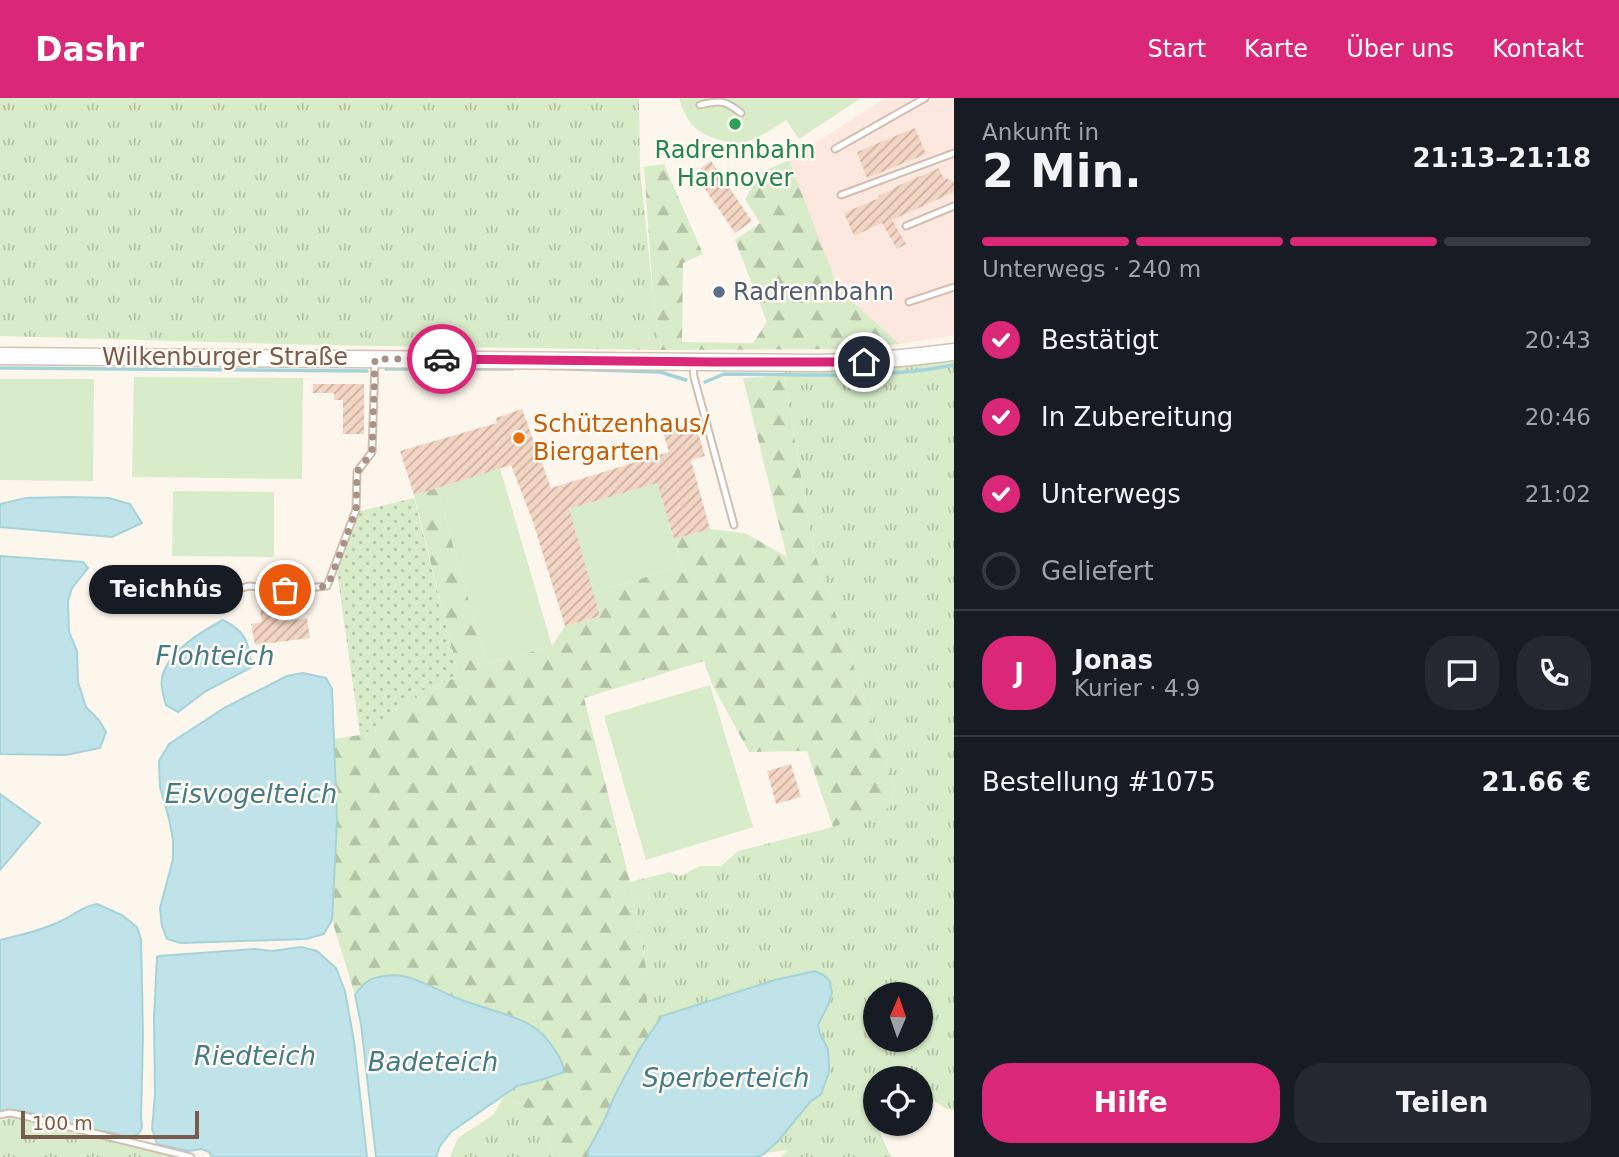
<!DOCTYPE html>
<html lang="de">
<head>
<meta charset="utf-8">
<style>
	:root { --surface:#171b24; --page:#242831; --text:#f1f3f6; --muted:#9ea1a6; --line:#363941; --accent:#db2777 }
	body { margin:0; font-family:"DejaVu Sans",sans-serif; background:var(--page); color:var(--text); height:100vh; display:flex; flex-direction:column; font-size:26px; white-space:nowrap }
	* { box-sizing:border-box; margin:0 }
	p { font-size:23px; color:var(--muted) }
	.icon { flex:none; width:38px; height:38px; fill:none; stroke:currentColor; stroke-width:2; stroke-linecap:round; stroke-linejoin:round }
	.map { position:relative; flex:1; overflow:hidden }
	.drawer { display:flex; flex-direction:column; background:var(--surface); width:665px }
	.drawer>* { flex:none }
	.needle { width:46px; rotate:2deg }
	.buttons { position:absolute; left:863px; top:884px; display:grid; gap:14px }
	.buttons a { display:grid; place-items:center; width:70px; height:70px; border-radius:50%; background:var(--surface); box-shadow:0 2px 5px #0004; font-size:35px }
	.scale { position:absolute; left:21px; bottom:18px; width:178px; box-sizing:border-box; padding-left:7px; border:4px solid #7a5c4d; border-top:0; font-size:19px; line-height:24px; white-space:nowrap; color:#7a5c4d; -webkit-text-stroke:5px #fffaf3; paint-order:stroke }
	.pin { position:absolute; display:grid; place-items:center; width:60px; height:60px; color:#fff; margin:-30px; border:4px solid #fff; border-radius:50%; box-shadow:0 2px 7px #0007 }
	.courier { position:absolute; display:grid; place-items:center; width:70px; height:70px; margin:-35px; border:5px solid #db2777; border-radius:50%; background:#fff; color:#222; box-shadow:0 2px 9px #0007 }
	.bubble { position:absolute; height:49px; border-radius:24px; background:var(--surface); box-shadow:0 2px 5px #0004; font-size:23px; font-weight:700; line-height:49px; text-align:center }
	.head em { font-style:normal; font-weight:700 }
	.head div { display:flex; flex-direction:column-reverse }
	.head { display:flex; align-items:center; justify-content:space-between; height:119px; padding:0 28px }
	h1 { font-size:46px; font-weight:700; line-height:52px }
	.bar { display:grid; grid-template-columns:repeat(4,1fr); gap:10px 7px; align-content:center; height:84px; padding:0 28px }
	.bar i { height:9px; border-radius:5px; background:var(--line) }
	.bar .selected { background:var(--accent) }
	.bar p { grid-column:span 4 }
	.line { display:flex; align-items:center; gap:18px; padding:0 28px; border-top:2px solid var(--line) }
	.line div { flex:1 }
	.round { display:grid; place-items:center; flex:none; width:74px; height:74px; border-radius:28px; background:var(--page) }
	ol { padding:0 28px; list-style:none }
	li { display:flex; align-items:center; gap:21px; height:77px }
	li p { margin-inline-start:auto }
	li .icon { padding:7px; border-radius:50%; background:var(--accent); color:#fff; stroke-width:4 }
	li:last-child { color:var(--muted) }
	li i { width:38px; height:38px; border:4px solid var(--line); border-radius:50% }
	.primary-button { display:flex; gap:14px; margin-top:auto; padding:14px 28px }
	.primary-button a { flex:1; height:80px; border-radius:28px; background:var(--accent); color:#fff; font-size:28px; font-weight:700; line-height:80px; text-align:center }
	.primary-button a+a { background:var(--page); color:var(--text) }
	header { display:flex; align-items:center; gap:42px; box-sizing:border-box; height:98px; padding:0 35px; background:var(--accent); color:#fff }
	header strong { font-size:33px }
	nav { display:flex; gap:38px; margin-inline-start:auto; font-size:24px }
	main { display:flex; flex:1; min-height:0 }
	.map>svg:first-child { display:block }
</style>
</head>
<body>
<header>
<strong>Dashr</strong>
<nav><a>Start</a><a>Karte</a><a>Über uns</a><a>Kontakt</a></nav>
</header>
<main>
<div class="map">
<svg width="954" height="1059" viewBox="0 0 954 1059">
	<defs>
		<pattern id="grass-tufts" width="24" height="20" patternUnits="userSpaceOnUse" patternTransform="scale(1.75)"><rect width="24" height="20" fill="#d8ecc9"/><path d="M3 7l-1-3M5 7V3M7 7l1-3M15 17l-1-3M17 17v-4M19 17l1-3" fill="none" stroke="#b4c2a5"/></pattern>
		<pattern id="forest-firs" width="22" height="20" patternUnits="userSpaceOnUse" patternTransform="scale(1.75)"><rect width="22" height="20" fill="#d8ecc9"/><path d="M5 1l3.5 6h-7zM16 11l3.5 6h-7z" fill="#b4c2a5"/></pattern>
		<pattern id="garden-dots" width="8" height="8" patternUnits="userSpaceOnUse" patternTransform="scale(1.75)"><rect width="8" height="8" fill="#d8ecc9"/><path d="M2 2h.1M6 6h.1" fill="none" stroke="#b4c2a5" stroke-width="1.8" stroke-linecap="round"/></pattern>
		<pattern id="building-hatch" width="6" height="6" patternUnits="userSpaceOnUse" patternTransform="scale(1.75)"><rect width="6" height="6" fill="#f3d5c3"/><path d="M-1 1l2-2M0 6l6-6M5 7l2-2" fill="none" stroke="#cab0a1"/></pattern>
	</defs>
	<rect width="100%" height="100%" fill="#fdf6ec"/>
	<path fill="#fde8e0" d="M885,0h69v237l-54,9 -61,-54 -50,-130z"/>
	<path fill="url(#grass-tufts)" fill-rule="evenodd" d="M0,0h639l1,70 13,127 8,55 -343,-5 -318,-9z
		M954,254v758l-7,-1 -26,-15 -1,-16h-45v23l-7,6 23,50h-110l7,-7 -23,3 14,-13 31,-38 11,-8 8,-22v-15l-1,-8 -8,-15 -2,-9 10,-20 -32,-30 -134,41 -15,-9v-34l-17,-91 40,-10 10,4 20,-10h21l17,-15 95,-24 58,-21 3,-20 -81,-238 -29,-172v-14zM875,896h45v46h-45z
		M505,997c34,21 37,23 48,62h-103l8,-19 35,-23z
		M14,1019l168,40h-182v-36z"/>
	<path fill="url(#forest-firs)" d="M789,62l50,130 61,54 -45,5 -194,1 -8,-55 -9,-128 20,-3 39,90 -20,9 -1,79 71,1 14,-21 -32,-82 25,-17 -15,-24 15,-26z
		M784,278l29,172 81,238 -3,21 -58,20 -26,-76 -58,1 -37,-68 -8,-23 -120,37 46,184 17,91v34l15,9 -23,34 -24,45 -11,26 -16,29v7h-35c-11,-39 -14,-41 -48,-62l12,-9 42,-11 -35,-53 -63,-22 -56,-24 -29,1 -9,3 -12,15 -23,-75 5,-99 -4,-82 27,-4 27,-12 -2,-9 31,-16 -1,-5 40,-15 3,-5 -44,-178 23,-7 50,176 65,-18 13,-20 35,-10 -7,-23 89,-27 -8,-27 36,-10 35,4 42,24 -44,-179z"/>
	<path fill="url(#garden-dots)" d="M414,400l44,175 -3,5 -40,15 2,5 -32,16 3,9 -28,12 -23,-163 23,-61z"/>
	<path fill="#d8ecc9" d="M679,0h182l-62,41 -13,-19c-14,9 -28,20 -45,23 -5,1 -11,-1 -16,-2 -27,-5 -39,-18 -46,-43z
		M134,279l169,1 -1,101 -170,-2z
		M0,281h94l-1,102 -93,-1z
		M500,370l52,178 -65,18 -50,-176z
		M657,385l25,83 -89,27 -24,-84z
		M173,393l101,1v65l-102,-1z
		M710,587l43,142 -107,33 -42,-144z"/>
	<path fill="#bfe3e8" stroke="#a5d3da" stroke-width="2" d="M70,399l39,1 21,6 12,19 -30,14 -112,-10v-23l26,-6z
		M0,458l83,6 5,6 -16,20 -4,13 1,31 8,19 1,31 8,25 13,13 7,12 -6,16 -34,7 -66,-1z
		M223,522c24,12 25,22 29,47l-46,24 -28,21 -12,-7c-3,-10 -7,-24 -2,-34 10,-23 37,-39 59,-51z
		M303,575l23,5 6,11 5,132 -5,99 -8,14 -18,5 -125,4 -14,-4 -5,-13 -2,-18 13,-49v-19l-4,-21 -9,-32 -1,-26 10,-17 55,-36 63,-32z
		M0,696l40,29 -40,47z
		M97,806l25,11 15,12 4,12 2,96 -2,84c2,8 1,15 -8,17 -6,2 -15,-1 -21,-3 -18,-3 -36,-7 -53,-12 -19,-5 -39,-14 -59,-10v-171c21,-5 42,-10 61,-19 13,-6 22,-15 36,-17z
		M301,849l16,4 19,17 9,23 9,50 13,116h-155l-3,-5 -7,-3 -14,2 -31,-7 -5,-15 3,-34 -1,-77 3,-61 2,-1 96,-7 17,2z
		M815,873l10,5 5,6 2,11 -4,12 -10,20 2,9 8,15 1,23 -8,22 -11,8 -31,38 -15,14 -6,3h-170v-7l16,-29 11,-26 24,-45 23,-34 113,-36z
		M394,877c22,1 44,16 65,24 23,9 62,17 80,32 9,8 25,29 25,41l-20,7 -27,7 -66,46 -11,14 -4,11h-60l-15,-133 -6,-29c12,-18 19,-18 39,-20z"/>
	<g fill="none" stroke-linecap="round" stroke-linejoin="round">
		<path stroke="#a5d3da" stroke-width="3.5" d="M0,270l367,3
			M537,270l123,4 26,8
			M386,271h127
			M705,284l19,-8c76,0 155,6 230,-9"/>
	</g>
	<path fill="url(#building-hatch)" d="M915,30l11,26 -59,24 -10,-26z
		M711,63l41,60 -17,12 -41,-60z
		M939,70l3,8 12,6v10l-62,28 14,24 -9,5 -15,-26 -28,13 -10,-23 35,-15 -1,-2 15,-7v-1z
		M313,286h51v50h-21v-34h-9v-7h-21z
		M522,311l29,79 118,-36 -6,-20 32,-10 10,34 -14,4 19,69 -36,10 -17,-56 -88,26 31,107 -35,10 -32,-104 -22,-57 -97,30 -14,-44 97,-28 -1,-5z
		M277,510l2,14 28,-4 3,20 -55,7 -4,-21 11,-2 -2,-12z
		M791,666l10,33 -25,7 -9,-33z"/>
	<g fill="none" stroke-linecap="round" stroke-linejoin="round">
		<g stroke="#d1beb0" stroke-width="9">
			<path id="lane" d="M700,7c20,-5 25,-5 41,8
				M835,51l90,-51
				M841,97l113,-42
				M906,128l48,-20
				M909,204l45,-15
				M693,267l1,12 40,148
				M180,511l21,-13 49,-10 35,4 42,-4 29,-76 1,-38 15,-20 3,-90
				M0,1017l9,-2 7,1 175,43"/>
		</g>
		<g stroke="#d6c0b0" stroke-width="19">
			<path id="secondary" d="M0,258l819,7c46,-1 90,-5 135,-11"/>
		</g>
		<use href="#lane" stroke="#fff" stroke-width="5"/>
		<use href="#secondary" stroke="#fff" stroke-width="16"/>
	</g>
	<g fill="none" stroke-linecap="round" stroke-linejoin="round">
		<path stroke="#a89285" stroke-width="7" stroke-dasharray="0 12.6" d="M285,492l42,-4 4,-8 25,-68 1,-38 15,-20 3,-93h67"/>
		<path stroke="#db2777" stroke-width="9" d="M442,261l272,3h150"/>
	</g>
	<circle fill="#2e9e5b" stroke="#fffaf3" stroke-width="2.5" cx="735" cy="26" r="7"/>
	<circle fill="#5c6f8a" stroke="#fffaf3" stroke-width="2.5" cx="719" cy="194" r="7"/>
	<circle fill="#e8710a" stroke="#fffaf3" stroke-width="2.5" cx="519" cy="340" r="7"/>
	<g text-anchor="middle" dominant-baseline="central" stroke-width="5" stroke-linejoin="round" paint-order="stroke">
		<g font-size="24" fill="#27864d" stroke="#fffaf3">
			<text x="735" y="52">Radrennbahn<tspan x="735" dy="28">Hannover</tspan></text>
		</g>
		<g font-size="24" fill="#4e5e75" stroke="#fffaf3" text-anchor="start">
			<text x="733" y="194">Radrennbahn</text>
		</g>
		<g font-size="24" fill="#7a5c4d" stroke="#fffaf3">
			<text x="225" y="259">Wilkenburger Straße</text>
		</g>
		<g font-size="24" fill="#c56008" stroke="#fffaf3" text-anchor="start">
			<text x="533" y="326">Schützenhaus/<tspan x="533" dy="28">Biergarten</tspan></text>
		</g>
		<g font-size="26" font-style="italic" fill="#437c86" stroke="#fffaf3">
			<text x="215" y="558">Flohteich</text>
			<text x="251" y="696">Eisvogelteich</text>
			<text x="255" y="958">Riedteich</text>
			<text x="433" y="964">Badeteich</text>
			<text x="726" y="980">Sperberteich</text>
		</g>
	</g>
</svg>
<div class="buttons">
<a><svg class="needle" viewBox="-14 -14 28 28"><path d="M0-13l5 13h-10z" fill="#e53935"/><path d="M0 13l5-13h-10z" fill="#9ea1a6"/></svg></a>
<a><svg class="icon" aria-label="locate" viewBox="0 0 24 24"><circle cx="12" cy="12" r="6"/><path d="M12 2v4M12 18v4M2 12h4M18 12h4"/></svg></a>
</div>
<div class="scale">100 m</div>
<div class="pin" style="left:285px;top:492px;background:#ea580c"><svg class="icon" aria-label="bag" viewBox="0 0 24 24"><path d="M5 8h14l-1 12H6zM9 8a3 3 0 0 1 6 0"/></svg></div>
<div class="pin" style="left:864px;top:264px;background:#1f2937"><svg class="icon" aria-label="home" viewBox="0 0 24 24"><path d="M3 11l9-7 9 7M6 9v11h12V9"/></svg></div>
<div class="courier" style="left:442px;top:261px"><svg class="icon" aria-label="car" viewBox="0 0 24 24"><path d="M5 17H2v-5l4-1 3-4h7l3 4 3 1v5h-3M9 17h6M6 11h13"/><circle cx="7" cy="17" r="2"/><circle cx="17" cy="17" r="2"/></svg></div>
<div class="bubble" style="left:89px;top:467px;width:154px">Teichhûs</div>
</div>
<section class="drawer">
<div class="head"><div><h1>2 Min.</h1><p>Ankunft in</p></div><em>21:13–21:18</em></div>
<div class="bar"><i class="selected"></i><i class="selected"></i><i class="selected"></i><i></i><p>Unterwegs · 240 m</p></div>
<ol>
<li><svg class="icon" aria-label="check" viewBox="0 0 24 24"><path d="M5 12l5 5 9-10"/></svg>Bestätigt<p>20:43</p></li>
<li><svg class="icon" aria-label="check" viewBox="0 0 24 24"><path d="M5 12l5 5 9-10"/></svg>In Zubereitung<p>20:46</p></li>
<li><svg class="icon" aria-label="check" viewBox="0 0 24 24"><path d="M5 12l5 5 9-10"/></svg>Unterwegs<p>21:02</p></li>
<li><i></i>Geliefert</li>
</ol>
<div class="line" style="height:126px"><b class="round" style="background:var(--accent);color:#fff">J</b><div><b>Jonas</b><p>Kurier · 4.9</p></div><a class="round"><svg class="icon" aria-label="chat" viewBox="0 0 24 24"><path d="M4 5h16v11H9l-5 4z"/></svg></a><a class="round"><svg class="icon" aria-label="phone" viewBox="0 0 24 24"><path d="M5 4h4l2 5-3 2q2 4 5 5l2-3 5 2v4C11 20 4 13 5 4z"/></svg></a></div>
<div class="line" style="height:91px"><div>Bestellung #1075</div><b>21.66 €</b></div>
<div class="primary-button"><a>Hilfe</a><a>Teilen</a></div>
</section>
</main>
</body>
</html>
